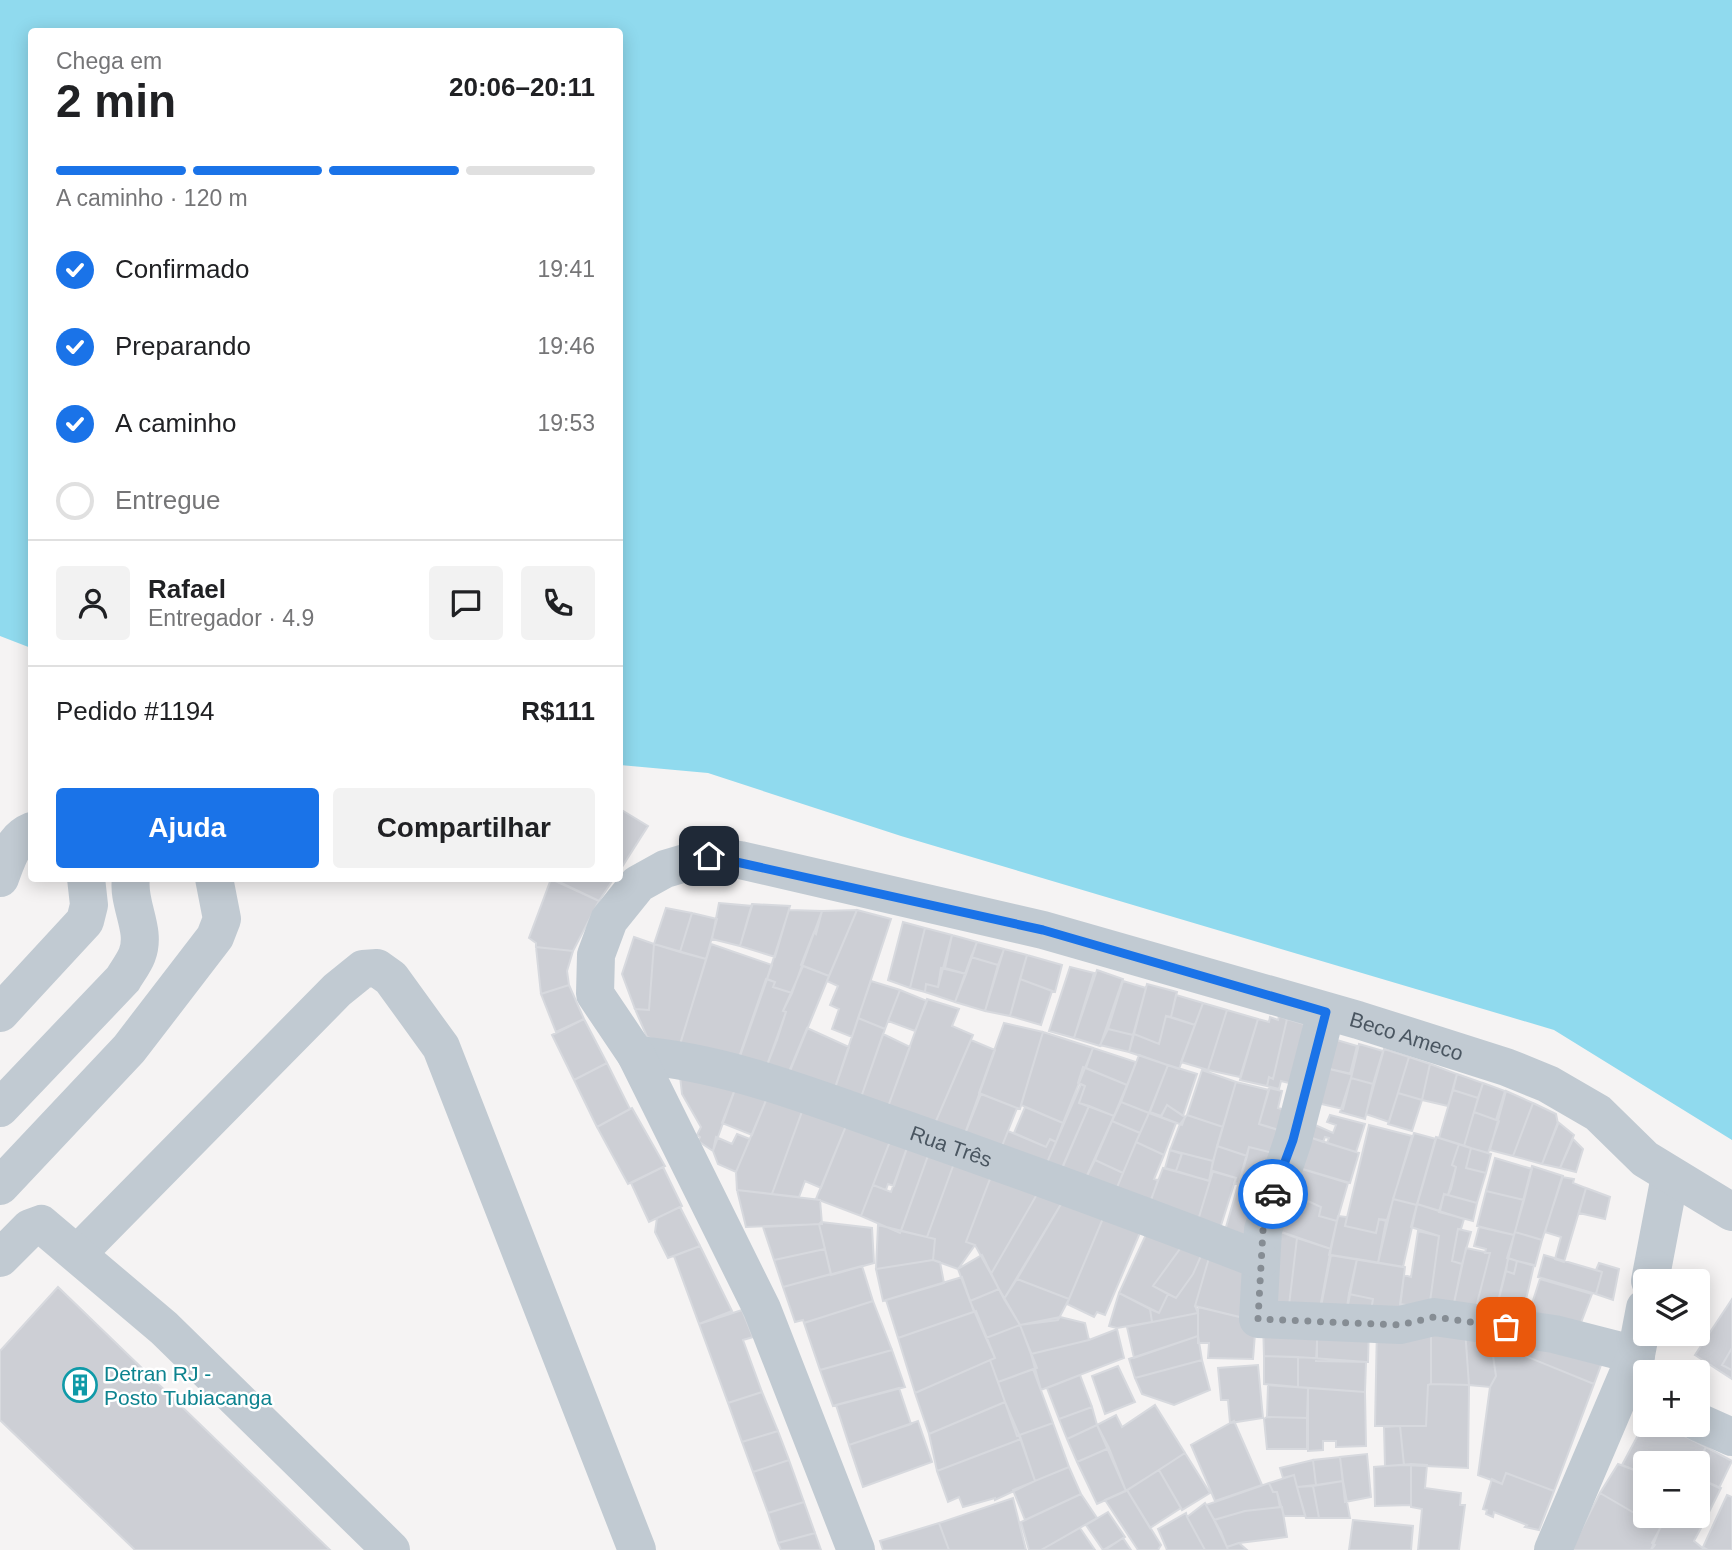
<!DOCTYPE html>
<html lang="pt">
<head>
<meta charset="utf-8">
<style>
	:root { --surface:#fff; --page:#f2f2f2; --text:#202124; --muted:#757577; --line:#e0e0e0; --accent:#1a73e8 }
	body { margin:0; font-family:Helvetica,sans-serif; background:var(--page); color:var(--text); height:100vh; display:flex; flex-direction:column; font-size:26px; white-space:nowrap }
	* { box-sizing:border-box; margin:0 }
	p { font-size:23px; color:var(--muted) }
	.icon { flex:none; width:38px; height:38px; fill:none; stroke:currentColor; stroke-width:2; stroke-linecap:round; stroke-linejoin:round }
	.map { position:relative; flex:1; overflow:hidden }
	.side { position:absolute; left:28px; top:28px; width:595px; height:854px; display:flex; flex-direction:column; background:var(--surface); border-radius:7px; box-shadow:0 4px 18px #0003 }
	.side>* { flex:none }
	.fabs { position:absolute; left:1633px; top:1269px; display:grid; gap:14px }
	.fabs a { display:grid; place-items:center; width:77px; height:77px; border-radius:7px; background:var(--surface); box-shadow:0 4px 18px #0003; font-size:35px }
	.pin { position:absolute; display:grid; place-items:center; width:60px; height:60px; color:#fff; margin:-30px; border-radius:14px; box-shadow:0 4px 10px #0006 }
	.courier { position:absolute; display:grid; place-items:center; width:70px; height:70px; margin:-35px; border:5px solid #1a73e8; border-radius:50%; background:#fff; color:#222; box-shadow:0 2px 9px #0007 }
	.headline em { font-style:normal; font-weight:800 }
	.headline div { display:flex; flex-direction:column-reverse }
	.headline { display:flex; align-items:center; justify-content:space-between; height:119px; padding:0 28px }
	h1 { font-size:46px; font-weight:800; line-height:52px }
	.bar { display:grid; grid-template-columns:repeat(4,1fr); gap:10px 7px; align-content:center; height:84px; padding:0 28px }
	.bar i { height:9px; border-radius:5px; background:var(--line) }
	.bar .current { background:var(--accent) }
	.bar p { grid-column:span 4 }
	.line { display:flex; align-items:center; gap:18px; padding:0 28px; border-top:2px solid var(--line) }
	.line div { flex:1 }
	.round { display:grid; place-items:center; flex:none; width:74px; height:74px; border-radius:7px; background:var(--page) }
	ol { padding:0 28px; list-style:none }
	li { display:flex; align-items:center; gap:21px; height:77px }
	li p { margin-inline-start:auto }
	li .icon { padding:7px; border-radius:50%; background:var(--accent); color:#fff; stroke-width:4 }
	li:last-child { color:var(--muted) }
	li i { width:38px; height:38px; border:4px solid var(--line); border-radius:50% }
	.cta { display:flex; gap:14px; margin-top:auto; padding:14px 28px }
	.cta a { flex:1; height:80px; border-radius:7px; background:var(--accent); color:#fff; font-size:28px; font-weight:800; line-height:80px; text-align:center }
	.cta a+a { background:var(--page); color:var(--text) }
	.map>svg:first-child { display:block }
</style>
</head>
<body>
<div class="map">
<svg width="1732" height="1550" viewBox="0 0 1732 1550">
	<rect width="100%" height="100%" fill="#f5f3f3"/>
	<path fill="#90daee" d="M0,0h1732v1140l-178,-110 -653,-194 -193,-63 -88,-8v-733h-588l-1,616 -31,-12z"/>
	<path fill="#cdcfd5" stroke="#d7d9de" stroke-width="2" d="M620,809l28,17 -26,41 -2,-1z
		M551,878h63l-15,23z
		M551,879l48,22 -26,50 -37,-4v-4l-7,-5z
		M719,903l33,3 -12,40 -28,-7z
		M752,904l38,2 -15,51 -35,-11z
		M666,908l26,5 -12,39 -26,-8z
		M789,910l33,1 -30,82 -19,-6 2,-5 -8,-3z
		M857,910l-28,66 -28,-11 13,-33 2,2 6,-23z
		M857,910l34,9 -39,118 -20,-8 7,-20 -9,-4 8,-19 -11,-5z
		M692,913l25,6 -11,40 -26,-7z
		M903,922l22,6 -15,60 -22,-8z
		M925,928l27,7 -14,52 -12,-3 -1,8 -15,-4z
		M952,935l25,7 -11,32 -21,-6z
		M634,937l20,7 -5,66 -14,-1 -13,-35z
		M977,942l27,7 -6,16 -27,-8z
		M654,944l52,15 -27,89 -32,-11 -12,-28 14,1z
		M711,944l61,21 -33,94 -59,-15z
		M536,947l37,4 -6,20 2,14 -28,9z
		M1004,949l23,6 -17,61 -25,-5z
		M1027,955l35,10 -7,27 -35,-13z
		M971,957l27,8 -13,46 -30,-9z
		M803,966l26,10 -41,100 -22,-8 20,-56 -3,-1z
		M1070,967l24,6 -20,65 -25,-7z
		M941,968l25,6 -11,28 -30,-10 1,-8 12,3z
		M1097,970l26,9 -23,67 -26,-8z
		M766,979l9,3 -2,5 19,6 -9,18 3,1 -9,28 -11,28 -30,-2z
		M1020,979l32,12 -11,34 -31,-9z
		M871,981l29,9 -15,39 -27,-11z
		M1123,981l23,7 -13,47 -25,-6z
		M1147,984l30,8 -6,25 -5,-1 -7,28 -25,-10z
		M569,985l15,34 -28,13 -15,-38z
		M900,990l27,11 -12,30 -27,-10z
		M1176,995l27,8 -8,22 -24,-8z
		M927,999l32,10 -7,17 21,9 -40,93 -48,-13z
		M1203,1003l24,7 -19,60 -27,-8z
		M1227,1010l31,9 -18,58 -32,-7z
		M1166,1016l29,9 -16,44 -50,-17 5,-18 25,10z
		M1279,1016l8,3 -14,60 -4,-2 -2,9 -27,-6 18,-61 11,3 1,-5 8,3z
		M858,1018l27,11 -27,77 -26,-9z
		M584,1019l23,44 -33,17 -22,-45z
		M1287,1019l17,5 -3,62 -20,-5 -2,8 -12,-3 2,-9 4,2z
		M1004,1023l39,9 -23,77 -41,-16z
		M807,1028l42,19 -17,50 -46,-18z
		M1108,1029l25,6 -4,17 -29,-7z
		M1043,1032l50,16 -30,75 -42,-18z
		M883,1034l27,13 -25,68 -27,-9z
		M1330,1038l27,8 -7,28 -29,-7z
		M971,1040l24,10 -32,89 -30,-11z
		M1359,1044l24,7 -10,33 -22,-6z
		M1093,1048l43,14 -9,23 -41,-17z
		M1384,1049l25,8 -20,65 -23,-8z
		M1139,1055l29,10 -19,48 -28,-11z
		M1409,1057l21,7 -8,36 -24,-7z
		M607,1063l23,46 -33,18 -23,-47z
		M1430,1064l27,10 -9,32 -26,-6z
		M1168,1065l29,9 -14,42 -16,-11 -6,11 -11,-4z
		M1083,1067l44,18 -13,31 -35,-13 6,-17 -7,-3z
		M1321,1067l31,7 -9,35 -30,-7z
		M1202,1070l34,12 -13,45 -36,-12z
		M1457,1074l26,9 -5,15 -25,-8z
		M680,1076l58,5 -25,70 -15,-10 2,-4 -3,-2 4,-8 -19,-33z
		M1351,1078l22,6 -8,35 -25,-7z
		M738,1081l31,12 -17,42 -30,-12z
		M1236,1082l33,8 -10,34 28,9 -6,22 -32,-8 -2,9 -30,-10z
		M1483,1083l22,8 -9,29 -22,-8z
		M1081,1084l4,2 -6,17 10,3 -31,71 -12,-12z
		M1269,1088l13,3 -4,17 18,5 -7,20 -30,-9z
		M1453,1090l25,8 -14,48 -25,-8z
		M1506,1091l27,12 -20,53 -23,-6z
		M769,1093l35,13 -32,88 -35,-4 -1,-18z
		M1398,1093l24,7 -10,31 -24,-7z
		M981,1094l36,14 -17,43 -37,-12z
		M1121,1102l28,11 -9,20 -28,-12z
		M1533,1103l23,11 2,10 -16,40 -29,-8z
		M1167,1105l18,12 -3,8 -21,-8z
		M804,1106l44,15 -4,10 -23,57 -16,-7 -6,16 -27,-3z
		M1089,1106l25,10 -30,66 -23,-11z
		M1025,1107l38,16 -7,19 -6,-3 -4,8 -32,-14z
		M632,1108l33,58 -37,18 -31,-57z
		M1474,1112l25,9 -11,32 -24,-7z
		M1149,1113l27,10 -12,32 -28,-13z
		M1187,1115l36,12 -10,34 -43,-11 10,-26z
		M1330,1115l35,9 -9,28 -29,-9 2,-5 -4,-1 -2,5 -11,-4 1,-14 20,9 3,-8 -9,-3z
		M848,1121l44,15 -31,80 -45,-17z
		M1112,1121l28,12 -17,40 -28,-13z
		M1558,1122l16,13 -14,33 -18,-4z
		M1369,1125l43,11 -25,84 -8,-1 -3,14 -31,-7z
		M1008,1131l38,16 4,-8 6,3 -10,23 -46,-14z
		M1414,1133l22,6 -19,66 -24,-6z
		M737,1134l13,5 -14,33 -18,-8 -5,-13 3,-14 16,7z
		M892,1136l17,6 -15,44 -6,-2 -2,6 -13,-5z
		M1436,1137l23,7 -7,21 4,2 -5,22 -3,6 -4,-1 -4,17 -23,-7z
		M1312,1138l47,15 -9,30 -61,-18z
		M1573,1139l10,10 -7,23 -16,-4z
		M909,1142l21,8 -30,83 -39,-17 12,-31 18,7z
		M1136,1142l28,13 -10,24 4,1 -11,32 -34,-15z
		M1459,1144l12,4 -5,20 20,5 -9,30 -29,-8 8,-28 -4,-2z
		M1217,1146l30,10 -8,28 -5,-1 2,-5 -25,-7z
		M1249,1147l32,8 -25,89 -32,-10z
		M1471,1148l20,6 -5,19 -20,-5z
		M930,1150l26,8 -29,79 -26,-6z
		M1170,1150l12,4 -6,17 -11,-3z
		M1182,1153l31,8 -4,20 -33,-10z
		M956,1158l37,13 -27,71 9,3 -17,24 -25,-9 2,-21 -8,-2z
		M1495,1158l37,11 -8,31 -38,-9z
		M1095,1160l28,13 -10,24 -29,-15z
		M1289,1165l59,18 -11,38 -18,-5 2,-9 -13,-6 -8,1v-4l-4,-1 -4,11 -14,-3z
		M1532,1166l31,10 -21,64 -27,-8z
		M663,1167l19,39 -33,16 -18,-39z
		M1163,1168l47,13 -14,46 -49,-17z
		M993,1171l47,18 -49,85 -16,-29 -9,-3z
		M1213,1171l23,7 -18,57 -22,-8z
		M1562,1177l12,2 -1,4 13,5 -22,74 -9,-3 6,-22 -16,-5z
		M1586,1188l24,9 -5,22 -26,-6z
		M1040,1189l24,10 -60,100 -13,-25z
		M737,1190l83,10 2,24 -76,3z
		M1486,1191l38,9 -10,35 -37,-9z
		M1444,1194l33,9 -4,18 -34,-9z
		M1296,1197l4,1v4l8,-1 13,6 -2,9 18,5 -6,28 -64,-22 6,-23 19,4z
		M1064,1199l40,17 -35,83 -52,-20z
		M1393,1199l24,6 -14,62 -25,-4z
		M1417,1204l47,15 -3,10h-3l-6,32 10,3 -8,39 -25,6 10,-73 -28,-9z
		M680,1207l20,39 -32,12 -13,-26 2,-14z
		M1104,1216l38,12 -37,87 -8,-3 -3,5 -27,-13z
		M1338,1216l9,1 -2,9 31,7 3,-14 7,2 -8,42 -49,-8z
		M821,1222l51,6 2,35 -43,12 -12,-51z
		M819,1224l6,25 -51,11 -11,-33z
		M878,1225l57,14 -2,21 -57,9z
		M1479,1227l35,8 -20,83 -20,-3 16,-62h-5l1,-4 -12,-3z
		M1149,1228l36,14 -32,44 15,8 -9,19 -40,-20z
		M1273,1229l24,9 -9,76 -29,-3z
		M1458,1229l13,3 -9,32 -10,-3z
		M1418,1231l21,5 -10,73 -29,-5 4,-29 7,2z
		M1515,1232l27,8 -7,26 -28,-8z
		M1297,1238l34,11 -13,70 -30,-5z
		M1185,1242l19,7 -11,25 -17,24 -23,-12z
		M700,1246l32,65 -33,13 -25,-68z
		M1466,1248l24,5 -16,62 -20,-12z
		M825,1249l6,25 -48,13 -9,-27z
		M1204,1249l7,2 -16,55 3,7 -46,9 -2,-13 9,4 9,-19 8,4 17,-24z
		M1211,1251l45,17v53l-61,-15z
		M982,1255l17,34 -29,12 -12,-32z
		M1331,1255l26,4 -12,61 -26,-3z
		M1544,1255l58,17 -6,22 -58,-17z
		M1508,1258l9,3 -3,13 -8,-3z
		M1357,1259l48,8 -7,57 -29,-2 4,-23 -24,-5z
		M933,1260l7,2 4,21 -61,18 -7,-32z
		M1517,1261l17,4 -13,56 -27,-3 12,-47 8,3z
		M1599,1263l20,6 -6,31 -17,-6 6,-22 -6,-2z
		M862,1266l11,35 -69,22 -1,-3 -8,2 -12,-35z
		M962,1277l12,35 -76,26 -12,-38z
		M1017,1279l52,20 -11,21 -38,5 -16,-26z
		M1540,1279l52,15 -15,39 -51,-11z
		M58,1287l272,263h-195l-135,-130v-69z
		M999,1289l21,36 -34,13 -16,-37z
		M1119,1293l31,16 2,13 -35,6 -8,-2z
		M1349,1294l24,5 -4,23 -24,-2z
		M1732,1299v49l-10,17 10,5v9l-37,-24z
		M873,1301l19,49 -72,20 -16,-47z
		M1198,1307l58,14 -3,38 -45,-1 1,-15h-11z
		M742,1310l11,27 -10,3 19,52 -34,11 -29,-79z
		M976,1311l19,47 -80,35 -17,-55z
		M1198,1313v23l-64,22 -7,-31z
		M1060,1317l25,6 4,17 -58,14 -11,-29z
		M1263,1321l54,5v32l-53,-2z
		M1020,1325l17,43 -39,14 -8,-22 5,-2 -9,-20z
		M1318,1325l51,1 -1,36 -52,-1z
		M1377,1326l54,8v50l-3,1 -2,41h-51z
		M1117,1329l7,29 -83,32 -10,-36 58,-14z
		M1465,1329l4,56 -38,-1v-50z
		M1465,1329l26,13 5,34 -6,11 -21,-2z
		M1198,1336l4,24 -67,18 -6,-19z
		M1491,1342l113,15 -10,27z
		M1491,1342l103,42 -40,107 -48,-18 -4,11 -24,-9 12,-88 6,-11z
		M1732,1348v22l-10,-5z
		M892,1350l13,37 -72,19 -13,-36z
		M1264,1356l34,1v30l-34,-3z
		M1298,1357l68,5 -1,30 -67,-5z
		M990,1360l15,42 -76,32 -14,-41z
		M1202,1360l8,30 -36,15 -32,-11 -7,-16z
		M1258,1365l5,53 -33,5 -2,-23h-7l-3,-32z
		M1118,1366l17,36 -30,12 -13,-38z
		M1033,1369l20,54 -36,13 -19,-54z
		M1080,1375l12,32 -33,12 -12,-31z
		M1431,1384l38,1 -1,83 -64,-3 -4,-39h26l2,-41z
		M1268,1385l40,3 -1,30 -40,-1z
		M899,1388l12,36 -62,21 -13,-40z
		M1308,1388l57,4 1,54 -30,1v-6h-13v9l-15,1z
		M762,1392l16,39 -36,11 -14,-39z
		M1005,1402l16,37 -84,32 -8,-37z
		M1155,1405l30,48 -59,38 -29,-66 19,-10 6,12z
		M1092,1407l5,18 -30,14 -8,-20z
		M1267,1417l40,1v31h-40l-3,-30z
		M918,1421l14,41 -69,25 -14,-42z
		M1234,1421l28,64 -47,16 -24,-56z
		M1645,1422v2h16l45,23 -9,16h-52v11l-23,-9z
		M1053,1423l16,44 -34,14 -16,-46z
		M1097,1425l12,23 -32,14 -10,-23z
		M1400,1426l4,39 -19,1 -1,-39z
		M778,1431l11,29 -36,12 -11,-30z
		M1021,1439l14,42 -40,19v-2l-32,9 -4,-10 -11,5 -11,-31z
		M1706,1447l26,14 -13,27 -21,-10 -1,-15z
		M1109,1448l17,43 -29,13 -20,-42z
		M1185,1453l25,40 -28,17 -23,-40z
		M1367,1454l4,43 -26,5 -5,-45z
		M1340,1457l3,24 -27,4 -3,-25z
		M789,1460l15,42 -36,11 -15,-41z
		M1313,1460l3,25 -19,2 -3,-12 -11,3 -3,-10z
		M1411,1464v41l-36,1 -1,-39z
		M1411,1464l16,1 -2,23 36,5 -1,12h5l-6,45h-41l4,-41 -11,-2z
		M1618,1464l27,10v42h22l-7,12 -60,-35z
		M1069,1467l12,27 -56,26 -12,-30z
		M1159,1470l22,38 -31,20 -23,-38z
		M1506,1473l48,18 -15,39 -14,-3 2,-2 -33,-13 -1,5 -7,-3 1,-4 -4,-1 9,-30 10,5z
		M1294,1475l3,12 8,29h-21l-7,-24h-4l-4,-9z
		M1698,1478l23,10 -19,38 -29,-10h25z
		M1343,1481l7,37h-31l-6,-32z
		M1269,1483l4,9h4l3,15 -35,4 -31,9 -8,-15z
		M1313,1486l6,32h-13l-9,-31z
		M1127,1490l34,55 -3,5h-20l-33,-50z
		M1600,1493l60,35 -9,22h-80z
		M1081,1494l16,24 -56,32h-12l-8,-28z
		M1727,1495l5,2v53h-24l-5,-3z
		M1013,1498l13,52h-77l-10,-27z
		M804,1502l11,31 -37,10 -10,-30z
		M1205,1503l16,29 7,18h-23l-18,-33z
		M1282,1507l5,30 -48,6 -12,4 -13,-27 31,-9z
		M1108,1512l17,25 -22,13 -17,-25z
		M1186,1513l1,4 18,33h-38l-9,-21z
		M1667,1516l35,10 -8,15 11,9h-54l4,-5 -3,-2z
		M1353,1520l60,6 -2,24h-62z
		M939,1523l10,27h-66l-3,-9z
		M1080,1528l15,22h-54z
		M815,1533l6,17h-40l-3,-7z
		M1123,1538l8,12h-26z
		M1239,1543l8,7h-19l-1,-3z"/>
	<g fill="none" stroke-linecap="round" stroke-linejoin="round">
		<g stroke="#c1cad2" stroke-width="38">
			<path d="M0,878c7,-18 12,-39 32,-47"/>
			<path d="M1326,1012l-33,128 -30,90 -5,89 142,6 34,-8 120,17 82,21"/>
			<path d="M0,1013l85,-92 4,-16 -3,-27"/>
			<path id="s1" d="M636,1055c90,7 179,43 265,73 120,42 240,86 359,132"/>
			<path d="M0,1108l123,-129c4,-7 11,-16 14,-24 10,-25 -10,-51 -6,-77"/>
			<path d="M0,1186l129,-137 86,-112 7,-18 -8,-41"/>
			<path d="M78,1253l259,-263 26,-21 14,-1 14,10 50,69 196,503"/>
			<path d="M0,1258l30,-30 11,-4 123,104 227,222"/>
			<path d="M1650,1281l20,-105"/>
			<path d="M1698,1422l34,15"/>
			<path id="s2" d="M856,1550l-94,-241 -126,-254 -41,-61 1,-39 13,-35 29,-36 27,-15 44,-13 31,4 303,70 315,90 148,47 42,17 50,29 47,46 87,53"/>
			<path d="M1553,1550l83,-195 9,-47"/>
		</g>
	</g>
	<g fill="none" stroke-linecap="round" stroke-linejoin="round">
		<path stroke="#868d94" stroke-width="7" stroke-dasharray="0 12.6" d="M1273,1194l-10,36 -5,89 142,6 34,-8 72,10"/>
		<path stroke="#1a73e8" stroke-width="9" d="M709,856l334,74 283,82 -33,128 -20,54"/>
	</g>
	<defs>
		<g id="building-ring" transform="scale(1.75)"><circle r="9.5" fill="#fff" stroke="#0f9aa8" stroke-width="1.5"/><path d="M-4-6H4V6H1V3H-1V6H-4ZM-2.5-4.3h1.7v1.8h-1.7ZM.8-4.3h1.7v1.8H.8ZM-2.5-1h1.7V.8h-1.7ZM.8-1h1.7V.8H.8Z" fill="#0f9aa8"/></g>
	</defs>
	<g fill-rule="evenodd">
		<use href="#building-ring" x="80" y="1385"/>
	</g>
	<g text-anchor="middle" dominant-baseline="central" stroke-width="5" stroke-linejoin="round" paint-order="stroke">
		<g font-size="21" fill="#4a5661" stroke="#fff">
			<text stroke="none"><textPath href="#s2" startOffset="1536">Beco Ameco</textPath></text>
			<text stroke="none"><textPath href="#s1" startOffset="329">Rua Três</textPath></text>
		</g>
		<g font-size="21" fill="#0d838f" stroke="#fff" text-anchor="start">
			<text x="104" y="1373">Detran RJ -<tspan x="104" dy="24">Posto Tubiacanga</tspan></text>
		</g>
	</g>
</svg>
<div class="fabs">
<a><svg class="icon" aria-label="layers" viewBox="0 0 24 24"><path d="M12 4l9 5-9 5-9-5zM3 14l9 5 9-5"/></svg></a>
<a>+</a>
<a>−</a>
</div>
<div class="pin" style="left:1506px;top:1327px;background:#ea580c"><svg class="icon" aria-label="bag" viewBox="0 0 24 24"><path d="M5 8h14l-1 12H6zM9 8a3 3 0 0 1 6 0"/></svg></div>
<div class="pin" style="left:709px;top:856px;background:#1f2937"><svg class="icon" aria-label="home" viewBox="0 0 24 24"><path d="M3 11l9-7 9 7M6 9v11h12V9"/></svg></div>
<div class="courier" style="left:1273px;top:1194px"><svg class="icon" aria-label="car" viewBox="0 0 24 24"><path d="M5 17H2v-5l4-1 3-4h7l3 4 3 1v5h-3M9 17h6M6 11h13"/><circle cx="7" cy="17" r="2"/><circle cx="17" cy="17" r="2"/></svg></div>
<section class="side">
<div class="headline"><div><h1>2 min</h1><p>Chega em</p></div><em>20:06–20:11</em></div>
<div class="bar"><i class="current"></i><i class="current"></i><i class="current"></i><i></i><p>A caminho · 120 m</p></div>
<ol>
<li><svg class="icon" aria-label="check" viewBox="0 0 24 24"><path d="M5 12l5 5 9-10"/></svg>Confirmado<p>19:41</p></li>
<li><svg class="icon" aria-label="check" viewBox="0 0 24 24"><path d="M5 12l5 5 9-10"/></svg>Preparando<p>19:46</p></li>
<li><svg class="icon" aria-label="check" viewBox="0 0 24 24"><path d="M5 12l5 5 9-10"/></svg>A caminho<p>19:53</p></li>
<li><i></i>Entregue</li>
</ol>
<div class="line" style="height:126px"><a class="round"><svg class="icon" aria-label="person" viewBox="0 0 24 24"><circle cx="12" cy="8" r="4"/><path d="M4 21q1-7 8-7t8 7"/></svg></a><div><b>Rafael</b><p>Entregador · 4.9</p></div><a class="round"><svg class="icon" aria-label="chat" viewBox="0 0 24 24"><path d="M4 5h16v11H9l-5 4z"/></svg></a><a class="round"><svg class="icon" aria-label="phone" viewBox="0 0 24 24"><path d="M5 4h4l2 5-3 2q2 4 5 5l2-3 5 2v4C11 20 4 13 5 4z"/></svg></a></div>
<div class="line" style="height:91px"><div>Pedido #1194</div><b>R$111</b></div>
<div class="cta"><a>Ajuda</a><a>Compartilhar</a></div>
</section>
</div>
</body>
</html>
